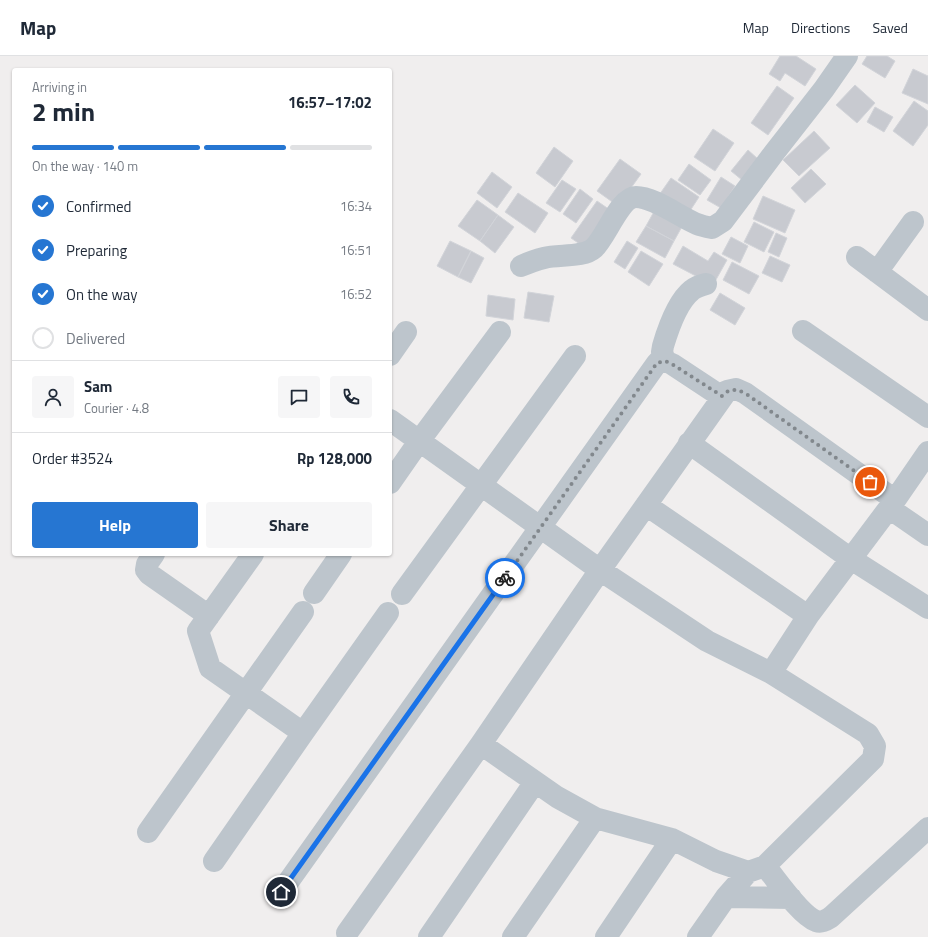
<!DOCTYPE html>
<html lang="en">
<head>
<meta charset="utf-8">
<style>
	:root { --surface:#fff; --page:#f6f6f7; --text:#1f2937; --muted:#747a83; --line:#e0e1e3; --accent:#2676d2 }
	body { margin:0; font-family:"Titillium Web",sans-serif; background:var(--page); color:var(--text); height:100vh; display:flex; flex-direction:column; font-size:15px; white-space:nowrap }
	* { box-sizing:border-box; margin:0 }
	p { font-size:13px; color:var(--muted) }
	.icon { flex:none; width:22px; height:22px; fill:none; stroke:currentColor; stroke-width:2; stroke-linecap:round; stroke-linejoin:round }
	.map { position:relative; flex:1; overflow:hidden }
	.side { position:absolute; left:12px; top:12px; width:380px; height:488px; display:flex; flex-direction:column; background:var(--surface); border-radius:4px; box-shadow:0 1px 3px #0004 }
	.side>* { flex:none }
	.pin { position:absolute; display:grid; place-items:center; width:34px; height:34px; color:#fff; margin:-17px; border:2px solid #fff; border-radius:50%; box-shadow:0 1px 4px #0007 }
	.courier { position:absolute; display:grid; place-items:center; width:40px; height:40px; margin:-20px; border:3px solid #1a73e8; border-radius:50%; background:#fff; color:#222; box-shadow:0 1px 5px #0007 }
	.headline em { font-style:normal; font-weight:700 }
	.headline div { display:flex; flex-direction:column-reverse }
	.headline { display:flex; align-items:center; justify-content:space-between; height:68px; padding:0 20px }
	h1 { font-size:26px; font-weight:700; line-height:30px }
	.bar { display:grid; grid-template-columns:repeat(4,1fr); gap:6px 4px; align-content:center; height:48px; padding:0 20px }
	.bar i { height:5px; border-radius:3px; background:var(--line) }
	.bar .current { background:var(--accent) }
	.bar p { grid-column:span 4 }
	.line { display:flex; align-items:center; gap:10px; padding:0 20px; border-top:1px solid var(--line) }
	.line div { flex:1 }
	.round { display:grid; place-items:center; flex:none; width:42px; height:42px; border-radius:4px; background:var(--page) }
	ol { padding:0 20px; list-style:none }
	li { display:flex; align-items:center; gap:12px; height:44px }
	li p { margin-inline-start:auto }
	li .icon { padding:4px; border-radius:50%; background:var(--accent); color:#fff; stroke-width:4 }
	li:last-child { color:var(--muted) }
	li i { width:22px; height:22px; border:2px solid var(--line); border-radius:50% }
	.cta { display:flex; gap:8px; margin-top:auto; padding:8px 20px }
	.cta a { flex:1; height:46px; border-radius:4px; background:var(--accent); color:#fff; font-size:16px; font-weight:700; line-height:46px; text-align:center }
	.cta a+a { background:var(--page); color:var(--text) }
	header { display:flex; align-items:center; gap:24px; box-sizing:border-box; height:56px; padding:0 20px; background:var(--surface); border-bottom:1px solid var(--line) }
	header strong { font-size:19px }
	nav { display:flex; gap:22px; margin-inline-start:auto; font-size:14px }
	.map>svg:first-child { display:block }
</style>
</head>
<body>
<header>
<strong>Map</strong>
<nav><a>Map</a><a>Directions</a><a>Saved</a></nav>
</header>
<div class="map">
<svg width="928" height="881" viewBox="0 0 928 881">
	<rect width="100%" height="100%" fill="#f0eeee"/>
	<path fill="#c8cad0" stroke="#d2d4d9" d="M780,0h16l20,13 -11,17 -20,-13 -5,8 -11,-7z
		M867,0h20l8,5 -10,17 -23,-14z
		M913,13l15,7v28l-26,-11z
		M855,29l20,18 -18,20 -21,-18z
		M777,30l17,12 -26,37 -17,-12z
		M914,45l14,10v14l-15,21 -20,-15z
		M875,51l18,10 -9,15 -17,-10z
		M713,73l21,14 -19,28 -21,-14z
		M814,75l16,17 -31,28 -16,-16z
		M554,91l19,14 -18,26 -19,-14z
		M748,94l10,9 -16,21 -11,-9z
		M620,103l21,15 -23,32 -21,-15z
		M689,108l22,16 -11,15 -22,-15z
		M811,113l15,15 -21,19 -14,-15z
		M492,116l20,15 -15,21 -20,-15z
		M721,121l14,9 -14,22 -14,-8z
		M671,122l28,19 -13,20 -29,-19z
		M562,124l14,9 -16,23 -14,-9z
		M580,133l13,10 -17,24 -13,-9z
		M518,137l30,20 -13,20 -30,-21z
		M763,140l32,14 -10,23 -32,-14z
		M477,144l21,15 -18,26 -22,-15z
		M597,145l16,11 -26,37 -16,-11z
		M656,152l28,15 -10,18 -28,-15z
		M498,159l16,12 -19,26 -15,-12z
		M754,166l20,10 -10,20 -20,-10z
		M646,170l28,15 -9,17 -29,-16z
		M776,177l11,5 -8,19 -11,-5z
		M731,181l17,9 -8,17 -18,-9z
		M450,185l21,10 -13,26 -21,-11z
		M627,185l11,7 -13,21 -11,-7z
		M683,190l25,15 6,-9 13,8 -14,25 -40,-21z
		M471,195l13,7 -13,25 -13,-6z
		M641,195l22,13 -14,22 -21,-14z
		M770,200l20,9 -8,17 -20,-9z
		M732,206l27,14 -10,18 -26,-14z
		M528,236l26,4 -5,26 -25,-4z
		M720,237l25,15 -10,17 -25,-15z
		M488,239l27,4 -2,21 -27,-4z"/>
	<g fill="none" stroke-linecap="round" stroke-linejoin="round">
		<path stroke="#bdc5cc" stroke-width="22" d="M857,201l71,53
			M521,210c7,-3 15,-6 23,-8 15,-4 39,0 50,-10 12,-11 26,-51 42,-51 18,0 44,20 61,27 5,2 10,3 15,4l11,-7 51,-68 50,-64 23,-33
			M877,216l36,-50
			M803,275l125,86
			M390,299l16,-23
			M665,305l-3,-9 1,-6c5,-17 15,-45 29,-56 4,-3 10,-5 14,-6
			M390,364l210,150 107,71 64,32 97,61 7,12 -2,13 -108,107 -17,6 -22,25 -28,40
			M689,387l162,116 77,49
			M390,427l30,-43 80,-108
			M646,449l162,111
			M889,452l39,27
			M154,498l-7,10 -1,6 3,4 60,42
			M253,498l-55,77 12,37 93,65
			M314,537l27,-39
			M402,538l173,-238
			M771,617l37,-57 87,-116 33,-48
			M481,688l76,53 38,21 77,21 44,22 32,11
			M148,776l155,-220
			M214,805l89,-128 85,-120
			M765,810c12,14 35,49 51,55 6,2 10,-1 15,-4l97,-89
			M281,836l376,-529 8,-2 7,3 50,33
			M726,841l65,1
			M347,877l134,-189 119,-174 127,-179 9,-2 9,4 150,107
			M429,881l106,-155
			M513,881l82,-119
			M606,881l66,-98"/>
	</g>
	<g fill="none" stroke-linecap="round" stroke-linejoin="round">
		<path stroke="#82888d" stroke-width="4" stroke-dasharray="0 7.2" d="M505,522l152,-215 8,-2 7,3 50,32c8,-8 13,-7 23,-3l125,89"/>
		<path stroke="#1a73e8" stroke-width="5" d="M281,836l224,-314"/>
	</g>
</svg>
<div class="pin" style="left:870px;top:426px;background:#ea580c"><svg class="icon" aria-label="bag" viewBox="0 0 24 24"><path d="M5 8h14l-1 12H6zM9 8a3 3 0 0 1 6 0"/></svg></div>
<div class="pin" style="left:281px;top:836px;background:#1f2937"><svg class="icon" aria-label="home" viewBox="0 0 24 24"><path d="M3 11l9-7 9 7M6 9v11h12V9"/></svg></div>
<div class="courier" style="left:505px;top:522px"><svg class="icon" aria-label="bike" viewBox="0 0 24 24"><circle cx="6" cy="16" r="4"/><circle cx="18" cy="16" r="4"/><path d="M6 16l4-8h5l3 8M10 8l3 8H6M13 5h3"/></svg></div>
<section class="side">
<div class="headline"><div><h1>2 min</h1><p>Arriving in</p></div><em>16:57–17:02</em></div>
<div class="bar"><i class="current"></i><i class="current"></i><i class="current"></i><i></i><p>On the way · 140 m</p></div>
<ol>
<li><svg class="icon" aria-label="check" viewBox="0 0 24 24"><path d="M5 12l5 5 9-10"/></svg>Confirmed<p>16:34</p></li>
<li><svg class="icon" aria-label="check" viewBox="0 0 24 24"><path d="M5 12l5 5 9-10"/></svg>Preparing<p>16:51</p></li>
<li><svg class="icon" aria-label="check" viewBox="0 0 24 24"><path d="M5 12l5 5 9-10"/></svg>On the way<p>16:52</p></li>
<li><i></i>Delivered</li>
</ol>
<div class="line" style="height:72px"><a class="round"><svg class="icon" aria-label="person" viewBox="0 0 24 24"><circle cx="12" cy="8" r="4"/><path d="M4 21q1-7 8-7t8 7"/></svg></a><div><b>Sam</b><p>Courier · 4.8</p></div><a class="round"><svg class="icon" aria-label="chat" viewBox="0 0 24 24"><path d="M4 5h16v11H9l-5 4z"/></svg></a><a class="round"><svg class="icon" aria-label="phone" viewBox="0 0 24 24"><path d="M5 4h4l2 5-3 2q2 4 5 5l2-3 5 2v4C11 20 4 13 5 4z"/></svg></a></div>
<div class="line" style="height:52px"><div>Order #3524</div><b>Rp 128,000</b></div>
<div class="cta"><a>Help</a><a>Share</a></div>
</section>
</div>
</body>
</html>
